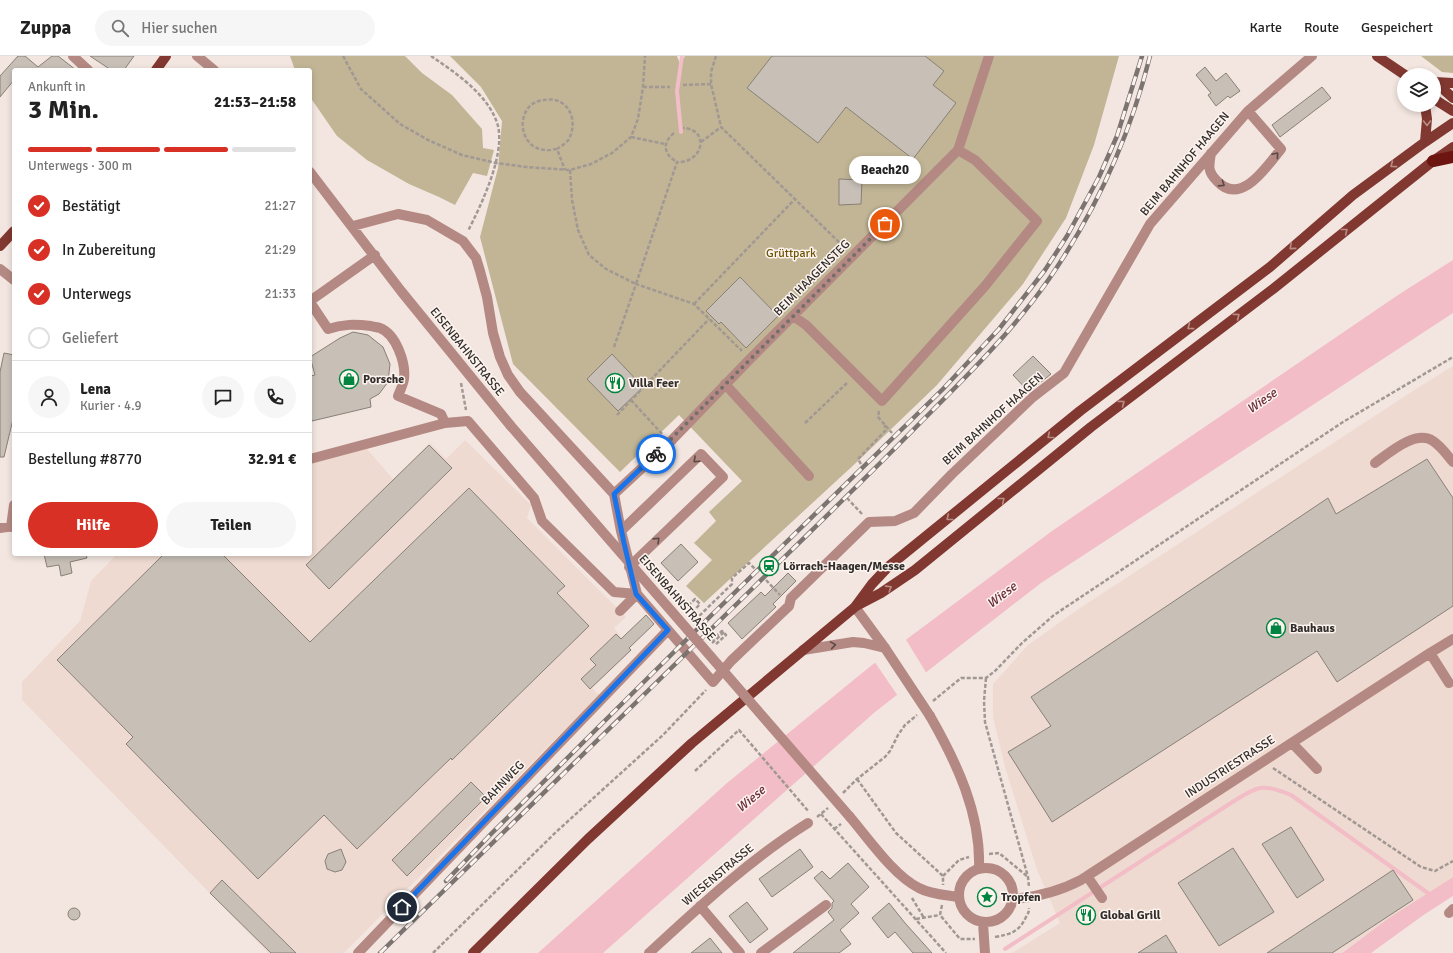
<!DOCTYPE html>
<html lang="de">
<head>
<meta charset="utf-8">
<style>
	:root { --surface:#fff; --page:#f6f6f6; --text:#222; --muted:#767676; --line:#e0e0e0; --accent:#d93025 }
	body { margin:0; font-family:Signika,sans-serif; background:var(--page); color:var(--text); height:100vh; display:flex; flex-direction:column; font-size:15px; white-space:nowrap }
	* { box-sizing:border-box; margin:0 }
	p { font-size:13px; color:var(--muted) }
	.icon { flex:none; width:22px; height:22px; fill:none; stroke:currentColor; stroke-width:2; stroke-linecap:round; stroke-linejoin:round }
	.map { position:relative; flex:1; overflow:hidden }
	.sheet { position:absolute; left:12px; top:12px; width:300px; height:488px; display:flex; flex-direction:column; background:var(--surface); border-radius:4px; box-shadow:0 2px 6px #0003 }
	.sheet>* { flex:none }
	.tools { position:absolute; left:1397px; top:12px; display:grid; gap:8px }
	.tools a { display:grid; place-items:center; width:44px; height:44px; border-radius:50%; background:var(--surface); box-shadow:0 2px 6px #0003; font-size:20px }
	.pin { position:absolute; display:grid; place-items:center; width:34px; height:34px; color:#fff; margin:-17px; border:2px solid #fff; border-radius:50%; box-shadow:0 1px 4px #0007 }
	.courier { position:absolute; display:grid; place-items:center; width:40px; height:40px; margin:-20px; border:3px solid #1a73e8; border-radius:50%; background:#fff; color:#222; box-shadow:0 1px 5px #0007 }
	.bubble { position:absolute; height:28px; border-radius:14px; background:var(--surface); box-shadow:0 2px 6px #0003; font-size:13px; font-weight:700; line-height:28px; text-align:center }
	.headline em { font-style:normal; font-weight:700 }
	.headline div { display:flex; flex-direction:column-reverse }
	.headline { display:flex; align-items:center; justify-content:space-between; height:68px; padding:0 16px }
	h1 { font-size:26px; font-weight:700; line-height:30px }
	.bar { display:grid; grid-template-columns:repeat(4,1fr); gap:6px 4px; align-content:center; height:48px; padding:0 16px }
	.bar i { height:5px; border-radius:3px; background:var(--line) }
	.bar .on { background:var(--accent) }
	.bar p { grid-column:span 4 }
	.line { display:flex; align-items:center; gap:10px; padding:0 16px; border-top:1px solid var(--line) }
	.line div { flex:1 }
	.round { display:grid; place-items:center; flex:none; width:42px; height:42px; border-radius:21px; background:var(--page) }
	ol { padding:0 16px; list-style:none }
	li { display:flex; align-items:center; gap:12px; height:44px }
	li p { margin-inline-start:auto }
	li .icon { padding:4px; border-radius:50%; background:var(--accent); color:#fff; stroke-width:4 }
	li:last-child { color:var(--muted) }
	li i { width:22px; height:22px; border:2px solid var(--line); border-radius:50% }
	.cta { display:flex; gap:8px; margin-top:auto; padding:8px 16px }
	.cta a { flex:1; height:46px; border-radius:24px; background:var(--accent); color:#fff; font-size:16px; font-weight:700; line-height:46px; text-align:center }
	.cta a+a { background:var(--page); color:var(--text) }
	header { display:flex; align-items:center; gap:24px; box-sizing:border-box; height:56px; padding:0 20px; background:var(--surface); border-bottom:1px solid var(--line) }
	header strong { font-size:19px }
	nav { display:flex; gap:22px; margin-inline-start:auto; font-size:14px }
	.search { width:280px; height:36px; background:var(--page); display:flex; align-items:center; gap:10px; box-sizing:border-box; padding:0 14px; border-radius:22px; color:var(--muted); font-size:15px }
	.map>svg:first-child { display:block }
</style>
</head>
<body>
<header>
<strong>Zuppa</strong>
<div class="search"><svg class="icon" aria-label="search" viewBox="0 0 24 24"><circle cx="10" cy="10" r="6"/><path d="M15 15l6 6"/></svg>Hier suchen</div>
<nav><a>Karte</a><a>Route</a><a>Gespeichert</a></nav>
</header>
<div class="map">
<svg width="1453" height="897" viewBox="0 0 1453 897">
	<rect width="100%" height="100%" fill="#f3e6e0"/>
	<path fill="#eedad0" d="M1453,310v511l-63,41 -49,35h-329l48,-30 -23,-53 -32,-103 -12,-50v-33l35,-39 52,-37 339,-221z
		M465,384l66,65 -4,13 99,99 -12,11 18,22 -40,38 7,7 -255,258h-76l-246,-253v-18l58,-61 11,-40 26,-27h193v-90l57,-15 26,30 37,-36 16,16z"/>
	<path fill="#c1b595" d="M290,0h115l17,17 30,22 30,34 1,19 11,2 -7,26 -14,-3 -18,32 -16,-8 -30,-13 -42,-24 -30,-24 -27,-39v-27h-15z
		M450,0h227l3,8 5,-8h434l-25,89 -28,73 -43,66 -86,101 -79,76 -154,142 -18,-17 26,-26 -18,-17 22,-22 -7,-9 33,-31 -63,-66 -59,57 -107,-108 -33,-127 18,-69 4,-47 -21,-34z
		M1421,0h32v17l-11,-1z"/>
	<path fill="#f2bdc6" d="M1453,204v53l-412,270 -166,129 -272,241h-65l189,-170 145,-118 180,-134 346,-236z
		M1453,821v19l-28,18 -54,39h-29l47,-35z"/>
	<path fill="#f3e6e0" d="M905,582l22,36 -29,22 -24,-35z"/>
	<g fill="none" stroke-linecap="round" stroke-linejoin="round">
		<path stroke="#f2bdc6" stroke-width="4" d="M681,76l-4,-41 5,-35
			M1005,893l229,-148c25,-15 29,-18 57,-6l141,101"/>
	</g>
	<path fill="#c8c0b7" stroke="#888077" d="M18,0h7l13,11 14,-11h6l18,14h-62v10l-14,17v-21z
		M90,0h44l-10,14h-13z
		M772,0h153l19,15 -11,14 23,18 -43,56 -67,-52 -28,36 -71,-55z
		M1205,11l11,14 10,-8 14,18 -10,7 -2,-2 -12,10 -8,-11 3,-2 -15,-18z
		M1322,31l9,11 -51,39 -8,-12z
		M839,123l23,1 -1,24 -22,1z
		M740,221l38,39 -32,32 -25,-26 -2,2 -13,-13z
		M353,276l15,3 15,12 7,17 -2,18 -9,12 -9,5 1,8 -59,14 -2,-7v-38l5,-1 -5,-18 30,-19z
		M4,297l10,2v60l-10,42h-4v-85z
		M612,298l31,33 -25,24 -31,-32z
		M1033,300l18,18 -22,18 -16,-17z
		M429,389l23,23 -123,121 -23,-24z
		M1427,403l26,39v108l-116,76 -20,-31 -265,171 -44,-70 43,-26 -20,-29 297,-199 8,16z
		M469,432l96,98 -8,7 32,33 -137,134 -1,-2 -94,91 -33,-34 -66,64 -132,-135 7,-7 -76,-77 107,-106h58l88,88z
		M681,488l17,18 -20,19 -17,-18z
		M44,498h42l1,4 -17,4 2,11 -11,3 -2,-11 -12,2z
		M788,517l8,8 -23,23 3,3 -34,32 -14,-16 33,-31 4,4z
		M646,559l8,9 -25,24 2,2 -41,39 -9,-10 15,-14 -6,-6 26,-25 5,5z
		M471,726l15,15 -79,79 -15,-16z
		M1291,771l33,53 -27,18 -35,-54z
		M1233,792l41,64 -55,34 -41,-63z
		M341,793l5,13 -4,8 -7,2 -8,-3 -2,-8 3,-7z
		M800,793l13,18 -41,30 -13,-18z
		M848,807l21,24 -18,17 8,9 -19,17 11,14 -12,9h-46l41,-33 -6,-8 4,-4v-5l2,-2 -20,-23 8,-7 8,8z
		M1393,814l20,30 -81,53h-65z
		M222,824l74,73h-25l-61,-60z
		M747,846l21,27 -18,14 -21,-27z
		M889,847l16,20 27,30h-19l-18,-21 -7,6 -16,-20z
		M68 858a6 6 0 1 1 12 0a6 6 0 1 1-12 0Z
		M1166,879l11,18h-39z
		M710,882l12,15h-31z"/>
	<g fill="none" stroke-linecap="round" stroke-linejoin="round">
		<path stroke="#a19893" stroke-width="2.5" stroke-dasharray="4 2" stroke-linecap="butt" d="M343,0l18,33 39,35 28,16 34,15 34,8 30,4 44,3 21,-6 21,-11 19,-16 7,-18 5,-32 2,-31
			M431,0c25,17 59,40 67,70 7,30 -17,79 -30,105
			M716,0l-5,16v12l10,43 125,122
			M683,29l28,-1
			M643,31h27
			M674,77c-12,10 -11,21 3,29
			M631,81l34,7
			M701,86l20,-15
			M557,93c-4,0 -8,2 -12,1 -29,-2 -30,-48 -1,-50 6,-1 12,-1 18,3 12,8 13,24 7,36 -2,4 -8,7 -12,10l8,21
			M570,114l2,30 6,30 11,25 17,14 30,15 41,-122c27,1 33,-33 6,-34
			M694,248l101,-105
			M614,291l22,-63 58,20 48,47
			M461,327l5,27
			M631,344l32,35
			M879,355l-1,6 14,16
			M617,359l92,-96
			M805,367l43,-41
			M861,408l-3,-5 27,-28v-6
			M847,442l15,16
			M766,524l14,15
			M684,554l11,-11 5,5 -9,10 5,5
			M695,564l37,-36v-6l17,-15 6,6
			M711,585l11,-10 4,4 -11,10
			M712,587l11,-10 -1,-1
			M986,622l-2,23 1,21 43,155 1,10
			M933,645l28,-23h25l9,-7 27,-28 32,-28 289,-193 110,-65
			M1273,712l148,99 14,4 18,-10
			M695,715l44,-41 70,82
			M857,723l39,54 47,43v9
			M843,737l14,-14 28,-22 5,-6 8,-16 7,-10 12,-10
			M821,758l125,139
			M817,761l11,-9
			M834,773l7,-5
			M989,798l10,-1 29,24
			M943,820l16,-16 10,-3
			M912,842l12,20
			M942,849l-2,10 20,24h15
			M916,863l24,-4
			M995,881c16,-3 24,-5 31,-20 2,-3 3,-5 3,-9
			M433,897l123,-121 107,-97 43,-45"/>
		<path stroke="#b58983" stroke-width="10" d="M73,0l15,14
			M197,0l17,14
			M1211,97c-2,13 -4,18 6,28 24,26 50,-15 64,-32l-33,-38
			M310,116l91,119 109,134
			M353,170l45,-12 29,6 36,21 13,17 4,13 7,26 6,36 7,24 8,18 12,17 94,102 7,37 16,63 76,88 18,-21 58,-55 2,-8 78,-76 26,-1 19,-8 38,-39 81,-77 31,-24 86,-149 98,-113 64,-55
			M0,213l14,11
			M310,245l65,-46
			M310,246l18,27c15,-5 27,-5 43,-3 2,1 6,1 9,2 16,6 26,35 24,51 -1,6 -4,12 -6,17l43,18 4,9
			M793,260l13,9 76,76 103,-115 52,-65 -62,-61 -17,-10
			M725,328l84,92
			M310,403l135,-36 23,-2 66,77 8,23 72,71 23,2
			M1375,407c14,-10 41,-34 58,-22 8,5 14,14 20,21
			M614,438l56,-52 80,-83 208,-209 31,-94
			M11,471l3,-22
			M0,472l14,-2
			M621,475l80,-77 22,23 -94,90
			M855,551l30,41
			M620,555l17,-17
			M803,594l50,-8 11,1 21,5
			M1430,597l19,30
			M930,660c27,47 51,98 49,153
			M1292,687l25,26
			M850,761c18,21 44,59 69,71 11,6 27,7 39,9
			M959 839a27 27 0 1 1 54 0a27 27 0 1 1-54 0Z
			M1087,820l15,22
			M1013,843c25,-2 47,-8 68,-19l349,-227 23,-14
			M700,850l40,47
			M1449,857l4,-4
			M983,867l2,30
			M358,897l310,-323
			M649,897c50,-46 101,-94 159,-130
			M761,897l65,-48"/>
		<path stroke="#813830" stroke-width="10" d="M1377,0l28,19
			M156,14l10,-14
			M1435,26l18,1
			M1434,28l9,5 10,9
			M1434,43l19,12
			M1425,86l2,-23 -2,-14
			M0,190l14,-15
			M858,549l23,-12 34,-23 176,-143 182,-138 160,-128 20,-14
			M473,897l115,-114 104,-96 163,-136 17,-23 16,-17 192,-156 190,-144 83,-72 72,-53 28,-19"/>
		<path stroke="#6c1511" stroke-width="12" d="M1433,105l20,-4"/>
		<g stroke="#7c7470" stroke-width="4.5">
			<path id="rail" d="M446,825l45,-47 190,-189 262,-256 56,-60 46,-59 22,-34 32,-59 18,-41 25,-80
				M380,897c125,-122 250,-244 374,-366 56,-55 112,-109 167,-165 45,-45 91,-90 128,-143 47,-68 81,-143 101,-223"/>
		</g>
		<use href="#rail" stroke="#fef4ef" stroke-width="3" stroke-dasharray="9" stroke-linecap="butt"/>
		<path stroke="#b58983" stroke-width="10" d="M510,369l340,392
			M885,592l45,68"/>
	</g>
	<defs><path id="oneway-chevron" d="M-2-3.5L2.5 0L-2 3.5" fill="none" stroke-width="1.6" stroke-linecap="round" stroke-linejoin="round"/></defs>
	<g stroke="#b98d86">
		<use href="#oneway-chevron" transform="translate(1427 67) rotate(90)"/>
		<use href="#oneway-chevron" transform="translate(1393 109) rotate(143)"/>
		<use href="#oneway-chevron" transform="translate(1345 175) rotate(-38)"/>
		<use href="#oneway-chevron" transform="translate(1292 191) rotate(139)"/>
		<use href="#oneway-chevron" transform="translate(1237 260) rotate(-37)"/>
		<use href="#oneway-chevron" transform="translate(1190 271) rotate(143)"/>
		<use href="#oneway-chevron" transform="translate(1122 347) rotate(-37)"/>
		<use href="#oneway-chevron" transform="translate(1050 380) rotate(141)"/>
		<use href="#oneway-chevron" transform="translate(1002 444) rotate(-39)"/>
		<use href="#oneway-chevron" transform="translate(949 462) rotate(141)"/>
		<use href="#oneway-chevron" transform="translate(889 532) rotate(-32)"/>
	</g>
	<g stroke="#594945">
		<use href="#oneway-chevron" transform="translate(1276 99) rotate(-50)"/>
		<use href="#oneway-chevron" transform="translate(1222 128) rotate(33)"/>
		<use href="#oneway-chevron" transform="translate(696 404) rotate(137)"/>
		<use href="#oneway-chevron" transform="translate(657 484) rotate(-44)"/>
		<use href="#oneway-chevron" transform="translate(833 589) rotate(-9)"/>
	</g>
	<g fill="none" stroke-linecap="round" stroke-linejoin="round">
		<path stroke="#756e6a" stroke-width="4" stroke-dasharray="0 7.2" d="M656,398l229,-230"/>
		<path stroke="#1a73e8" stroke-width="5" d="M402,851l266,-277 -32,-36 -12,-51 -10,-49 42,-40"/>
	</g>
	<defs>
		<g id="shop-ring" transform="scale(1)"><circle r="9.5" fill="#fef4ef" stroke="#018540" stroke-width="1.5"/><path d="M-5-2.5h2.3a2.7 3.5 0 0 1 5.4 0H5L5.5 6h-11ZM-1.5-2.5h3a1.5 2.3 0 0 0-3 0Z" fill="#018540"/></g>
		<g id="restaurant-ring" transform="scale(1)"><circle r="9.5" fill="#fef4ef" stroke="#018540" stroke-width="1.5"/><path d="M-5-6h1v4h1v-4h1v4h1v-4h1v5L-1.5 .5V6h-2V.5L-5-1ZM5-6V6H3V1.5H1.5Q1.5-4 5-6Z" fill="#018540"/></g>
		<g id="station-ring" transform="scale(1)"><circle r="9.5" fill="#fef4ef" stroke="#018540" stroke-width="1.5"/><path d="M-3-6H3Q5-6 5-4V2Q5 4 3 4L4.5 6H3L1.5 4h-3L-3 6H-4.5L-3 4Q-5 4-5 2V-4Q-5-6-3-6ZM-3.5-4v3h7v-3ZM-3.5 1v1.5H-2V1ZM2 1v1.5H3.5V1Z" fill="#018540"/></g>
		<g id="sight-ring" transform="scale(1)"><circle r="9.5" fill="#fef4ef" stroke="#018540" stroke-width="1.5"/><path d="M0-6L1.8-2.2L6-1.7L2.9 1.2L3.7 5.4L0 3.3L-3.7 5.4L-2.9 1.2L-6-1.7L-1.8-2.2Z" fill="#018540"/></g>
	</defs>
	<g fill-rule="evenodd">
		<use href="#shop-ring" x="349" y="323"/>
		<use href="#restaurant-ring" x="615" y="327"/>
		<use href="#station-ring" x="769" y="510"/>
		<use href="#shop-ring" x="1276" y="572"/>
		<use href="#sight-ring" x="987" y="841"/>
		<use href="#restaurant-ring" x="1086" y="859"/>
	</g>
	<g text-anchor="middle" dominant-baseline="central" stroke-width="3" stroke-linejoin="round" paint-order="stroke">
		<g font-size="12" fill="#312d2a" stroke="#fef4ef">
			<text transform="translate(1185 108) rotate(-50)">BEIM BAHNHOF HAAGEN</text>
			<text transform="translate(812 222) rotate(-45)">BEIM HAAGENSTEG</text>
			<text transform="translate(467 296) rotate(51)">EISENBAHNSTRASSE</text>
			<text transform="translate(993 363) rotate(-42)">BEIM BAHNHOF HAAGEN</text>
			<text transform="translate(677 542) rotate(49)">EISENBAHNSTRASSE</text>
			<text transform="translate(1230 711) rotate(-33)">INDUSTRIESTRASSE</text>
			<text transform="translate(503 727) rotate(-46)">BAHNWEG</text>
			<text transform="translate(718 819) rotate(-40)">WIESENSTRASSE</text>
		</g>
		<g font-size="12" fill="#6b5405" stroke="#fef4ef">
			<text x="791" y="197">Grüttpark</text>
		</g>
		<g font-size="12" font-weight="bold" fill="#312d2a" stroke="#fef4ef" text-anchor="start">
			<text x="363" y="323">Porsche</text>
			<text x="629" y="327">Villa Feer</text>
			<text x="783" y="510">Lörrach-Haagen/Messe</text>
			<text x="1290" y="572">Bauhaus</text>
			<text x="1001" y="841">Tropfen</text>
			<text x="1100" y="859">Global Grill</text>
		</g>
		<g font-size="13" font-style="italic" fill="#6b2c3b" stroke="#fef4ef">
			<text transform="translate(1262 345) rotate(-35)">Wiese</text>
			<text transform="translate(1002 539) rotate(-38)">Wiese</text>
			<text transform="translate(751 743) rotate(-40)">Wiese</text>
		</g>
	</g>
</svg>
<div class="tools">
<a><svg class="icon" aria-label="layers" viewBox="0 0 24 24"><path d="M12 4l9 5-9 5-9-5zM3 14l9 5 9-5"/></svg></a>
</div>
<div class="pin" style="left:885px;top:168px;background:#ea580c"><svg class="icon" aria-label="bag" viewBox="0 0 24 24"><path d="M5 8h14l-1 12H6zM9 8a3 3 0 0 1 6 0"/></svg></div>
<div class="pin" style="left:402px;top:851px;background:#1f2937"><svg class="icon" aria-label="home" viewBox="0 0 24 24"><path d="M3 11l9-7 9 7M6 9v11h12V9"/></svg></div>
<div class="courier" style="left:656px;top:398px"><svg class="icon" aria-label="bike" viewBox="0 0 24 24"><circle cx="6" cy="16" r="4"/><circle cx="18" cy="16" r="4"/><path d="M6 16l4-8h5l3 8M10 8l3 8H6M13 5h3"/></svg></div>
<div class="bubble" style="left:849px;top:100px;width:72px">Beach20</div>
<section class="sheet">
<div class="headline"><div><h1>3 Min.</h1><p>Ankunft in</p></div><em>21:53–21:58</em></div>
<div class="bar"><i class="on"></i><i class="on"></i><i class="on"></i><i></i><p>Unterwegs · 300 m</p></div>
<ol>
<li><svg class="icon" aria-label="check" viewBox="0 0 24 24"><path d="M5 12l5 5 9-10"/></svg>Bestätigt<p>21:27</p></li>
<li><svg class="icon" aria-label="check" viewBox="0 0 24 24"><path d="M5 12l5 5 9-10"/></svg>In Zubereitung<p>21:29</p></li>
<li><svg class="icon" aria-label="check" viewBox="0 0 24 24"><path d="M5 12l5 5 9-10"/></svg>Unterwegs<p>21:33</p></li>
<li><i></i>Geliefert</li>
</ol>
<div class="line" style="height:72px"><a class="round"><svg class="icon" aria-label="person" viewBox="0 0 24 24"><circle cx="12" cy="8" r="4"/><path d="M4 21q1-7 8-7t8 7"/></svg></a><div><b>Lena</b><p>Kurier · 4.9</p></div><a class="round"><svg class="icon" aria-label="chat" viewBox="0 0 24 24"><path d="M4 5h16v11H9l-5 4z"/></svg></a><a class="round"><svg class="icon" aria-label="phone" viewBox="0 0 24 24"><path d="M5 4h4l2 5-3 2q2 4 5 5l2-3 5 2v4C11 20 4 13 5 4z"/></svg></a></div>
<div class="line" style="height:52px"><div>Bestellung #8770</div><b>32.91 €</b></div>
<div class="cta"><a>Hilfe</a><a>Teilen</a></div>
</section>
</div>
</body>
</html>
